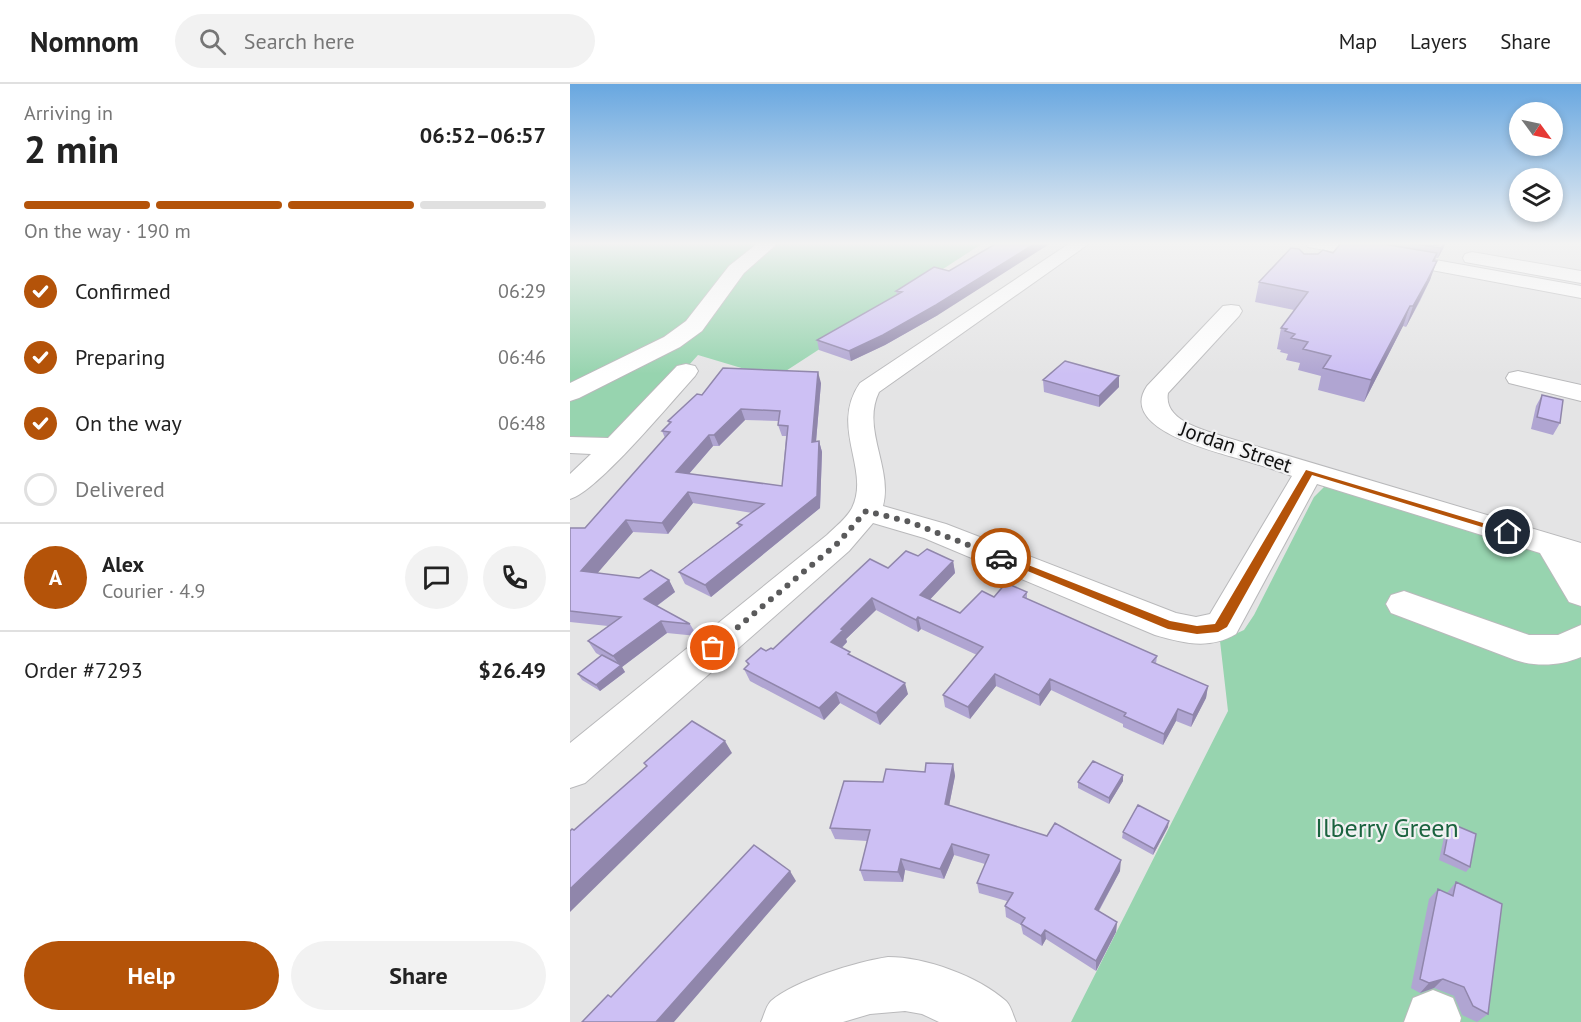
<!DOCTYPE html>
<html lang="en">
<head>
<meta charset="utf-8">
<style>
	:root { --surface:#fff; --page:#f2f2f2; --text:#222; --muted:#767676; --line:#e0e0e0; --accent:#b45309 }
	body { margin:0; font-family:"PT Sans",sans-serif; background:var(--page); color:var(--text); height:100vh; display:flex; flex-direction:column; font-size:22px; white-space:nowrap }
	* { box-sizing:border-box; margin:0 }
	p { font-size:20px; color:var(--muted) }
	.icon { flex:none; width:33px; height:33px; fill:none; stroke:currentColor; stroke-width:2; stroke-linecap:round; stroke-linejoin:round }
	.map { position:relative; flex:1; overflow:hidden }
	.details { display:flex; flex-direction:column; background:var(--surface); width:570px }
	.details>* { flex:none }
	.needle { width:39px; rotate:123deg }
	.fabs { position:absolute; left:939px; top:18px; display:grid; gap:12px }
	.fabs a { display:grid; place-items:center; width:54px; height:54px; border-radius:50%; background:var(--surface); box-shadow:0 3px 9px #0003; font-size:30px }
	.pin { position:absolute; display:grid; place-items:center; width:51px; height:51px; color:#fff; margin:-26px; border:3px solid #fff; border-radius:50%; box-shadow:0 2px 6px #0007 }
	.courier { position:absolute; display:grid; place-items:center; width:60px; height:60px; margin:-30px; border:4px solid #b45309; border-radius:50%; background:#fff; color:#222; box-shadow:0 2px 8px #0007 }
	.summary em { font-style:normal; font-weight:700 }
	.summary div { display:flex; flex-direction:column-reverse }
	.summary { display:flex; align-items:center; justify-content:space-between; height:102px; padding:0 24px }
	h1 { font-size:39px; font-weight:700; line-height:45px }
	.bar { display:grid; grid-template-columns:repeat(4,1fr); gap:9px 6px; align-content:center; height:72px; padding:0 24px }
	.bar i { height:8px; border-radius:4px; background:var(--line) }
	.bar .current { background:var(--accent) }
	.bar p { grid-column:span 4 }
	.line { display:flex; align-items:center; gap:15px; padding:0 24px; border-top:2px solid var(--line) }
	.line div { flex:1 }
	.round { display:grid; place-items:center; flex:none; width:63px; height:63px; border-radius:32px; background:var(--page) }
	ol { padding:0 24px; list-style:none }
	li { display:flex; align-items:center; gap:18px; height:66px }
	li p { margin-inline-start:auto }
	li .icon { padding:6px; border-radius:50%; background:var(--accent); color:#fff; stroke-width:4 }
	li:last-child { color:var(--muted) }
	li i { width:33px; height:33px; border:3px solid var(--line); border-radius:50% }
	.primary-button { display:flex; gap:12px; margin-top:auto; padding:12px 24px }
	.primary-button a { flex:1; height:69px; border-radius:36px; background:var(--accent); color:#fff; font-size:24px; font-weight:700; line-height:69px; text-align:center }
	.primary-button a+a { background:var(--page); color:var(--text) }
	header { display:flex; align-items:center; gap:36px; box-sizing:border-box; height:84px; padding:0 30px; background:var(--surface); border-bottom:2px solid var(--line) }
	header strong { font-size:28px }
	nav { display:flex; gap:33px; margin-inline-start:auto; font-size:21px }
	.search { width:420px; height:54px; background:var(--page); display:flex; align-items:center; gap:15px; box-sizing:border-box; padding:0 21px; border-radius:33px; color:var(--muted); font-size:22px }
	main { display:flex; flex:1; min-height:0 }
	.map>svg:first-child { display:block }
</style>
</head>
<body>
<header>
<strong>Nomnom</strong>
<div class="search"><svg class="icon" aria-label="search" viewBox="0 0 24 24"><circle cx="10" cy="10" r="6"/><path d="M15 15l6 6"/></svg>Search here</div>
<nav><a>Map</a><a>Layers</a><a>Share</a></nav>
</header>
<main>
<section class="details">
<div class="summary"><div><h1>2 min</h1><p>Arriving in</p></div><em>06:52–06:57</em></div>
<div class="bar"><i class="current"></i><i class="current"></i><i class="current"></i><i></i><p>On the way · 190 m</p></div>
<ol>
<li><svg class="icon" aria-label="check" viewBox="0 0 24 24"><path d="M5 12l5 5 9-10"/></svg>Confirmed<p>06:29</p></li>
<li><svg class="icon" aria-label="check" viewBox="0 0 24 24"><path d="M5 12l5 5 9-10"/></svg>Preparing<p>06:46</p></li>
<li><svg class="icon" aria-label="check" viewBox="0 0 24 24"><path d="M5 12l5 5 9-10"/></svg>On the way<p>06:48</p></li>
<li><i></i>Delivered</li>
</ol>
<div class="line" style="height:108px"><b class="round" style="background:var(--accent);color:#fff">A</b><div><b>Alex</b><p>Courier · 4.9</p></div><a class="round"><svg class="icon" aria-label="chat" viewBox="0 0 24 24"><path d="M4 5h16v11H9l-5 4z"/></svg></a><a class="round"><svg class="icon" aria-label="phone" viewBox="0 0 24 24"><path d="M5 4h4l2 5-3 2q2 4 5 5l2-3 5 2v4C11 20 4 13 5 4z"/></svg></a></div>
<div class="line" style="height:78px"><div>Order #7293</div><b>$26.49</b></div>
<div class="primary-button"><a>Help</a><a>Share</a></div>
</section>
<div class="map">
<svg width="1011" height="938" viewBox="0 0 1011 938">
	<rect width="100%" height="100%" fill="#e4e4e5"/>
	<path fill="#97d4af" d="M0,159h413l-208,135 -77,-23 -83,92 -45,-2z
		M759,402l252,71v465h-510l157,-311 -8,-70 24,-11 10,-15 60,-118 10,-10z"/>
	<g fill="none" stroke-linecap="round" stroke-linejoin="round">
		<g stroke="#b9b9bb" stroke-width="2">
			<path id="minor" d="M188,159h20l-34,30 -42,58 -22,16 -101,51 -9,3v-18l94,-46 22,-16 43,-55z
				M500,159h20l-211,149c-18,37 14,76 4,114l63,18 230,89 20,4 14,-3 82,-138c-16,-6 -32,-11 -49,-16 -25,-8 -126,-30 -96,-74l76,-80 8,-1 8,1 3,5 -3,5 -71,77c-5,28 36,37 57,44l356,106v63l-12,-4 -29,-49 -223,-69 -81,150c-27,16 -53,9 -81,1l-231,-97 -51,-15 -24,28 -264,232 -15,5v-45l257,-208c8,-8 19,-16 25,-27 19,-39 -23,-80 8,-125z
				M902,168l109,19v12l-116,-21 -2,-4 2,-4z
				M116,280l9,2 3,5 -3,5c-23,25 -98,116 -125,123v-25l21,-20 -21,-1v-16l38,1 69,-72z
				M948,287l63,14v16l-72,-18 -3,-5 3,-5z
				M834,507l125,44h29l23,-10v32c-21,9 -45,10 -66,3l-124,-47 -5,-9 5,-9z
				M318,873c37,0 90,19 118,44 5,5 7,14 10,21h-77l-17,-8 -17,-3 -35,3 -27,8h-82c3,-6 5,-16 10,-21 25,-21 85,-39 117,-44z
				M863,906l20,8 8,20 -1,4h-56l9,-24z"/>
		</g>
		<g stroke="#b9b9bb" stroke-width="2">
			<path id="major" d="M735,159h36l240,43v12l-267,-50 -6,-1z"/>
		</g>
		<use href="#minor" fill="#fff" fill-rule="evenodd"/>
		<use href="#major" fill="#fff" fill-rule="evenodd"/>
	</g>
	<path fill="#b0a5d2" fill-rule="evenodd" d="M771,159h70l21,3 5,-1 -1,-2h-4h14l-8,15h-2l-6,22 -10,21 -14,26 -3,-1 -39,76 -46,-12 3,-14 -23,-6 2,-7 -14,-3 2,-6 -8,-2 1,-2 -4,-1 4,-21 13,-18 -39,-8 4,-20 45,-28h14l15,-1z
		M364,183l4,48 -53,30 -34,16 -32,-11 -2,-10 80,-45 -1,-4z
		M473,296l76,7 -20,20 -55,-15z
		M251,299l-5,59 3,-1 3,11 -2,56 -109,89 -26,-13 -6,-12 60,-45 -2,-4 15,-10 -59,-10 -25,31 -35,-2 -36,41 42,5 30,2 6,12 -18,14 33,18 7,12 -30,-3 -45,34 3,5 -25,19 -18,-11 -4,-6 23,-18 -5,-3 -8,-12 20,-15 -38,-4v-94h15l80,-90 -3,-7 7,-7 -1,-3 34,-26zM175,336l33,1v4l4,11h4l-4,50 -93,-12 24,-28h6z
		M972,311l18,28 -7,12 -22,-6 5,-23z
		M348,472l35,5 2,12 -25,26 30,14 34,-16 33,-5v7l130,57 -1,8 52,22 -2,12 -15,29 -15,-6 -13,24 -40,-18v-3l-72,-34 -11,16 -44,-20 -26,33 -25,-12 -2,-12 34,-40 -56,-26 -3,3 -42,-22 -30,29 1,3 -5,6 9,8 57,38 -28,31 -40,-22 -16,17 -74,-39 -6,-12 4,-4 -2,-4 20,-10 7,-2 115,-81z
		M383,680l2,12 -6,30 171,65 -21,40 18,11 -1,10 -20,39 -50,-32 -4,7 -19,-12 -2,-9 -15,-8 -1,-11 2,-5 -28,-8 -2,-10 8,-19 -31,-9 -10,24 -39,-9 -2,12 -39,-1 -4,-11 7,-29 -32,-2 -5,-11 53,-46z
		M553,697l-14,23 -31,-16v-6z
		M880,739l20,44 -4,5 -27,-12 7,-32z
		M598,743l-15,28 -31,-17 1,-6z
		M886,798l32,132 -11,8 -15,-7 -8,-19 -20,-8 -14,5 -9,-5 18,-89 9,-10 9,4z"/>
	<path fill="#9086ab" d="M466,159h15l-113,72 -53,30 -34,16 -2,-10z
		M874,159h2l-8,15 3,-10z
		M867,177l-7,19 -24,47 7,-21z
		M840,222l-7,20 -39,76 7,-22z
		M248,288l3,11 -6,70 -3,-11z
		M549,292v11l-20,20v-11z
		M171,325l4,11 -26,26 -5,-11z
		M139,351l4,11 -32,37 -5,-11z
		M249,357l3,11 -2,56 -109,89 -6,-12z
		M118,408l5,11 -25,31 -6,-11z
		M56,436l7,12 -44,51 -8,-12z
		M383,477l2,12 -32,34 -3,-12z
		M99,496l6,12 -24,18 -7,-11z
		M302,514l4,12 -30,29 1,3 -12,12 -4,-12 10,-13z
		M348,533l3,12 -3,3 -2,-12z
		M91,537l6,12 -45,34 3,5 -25,19 -4,-6 24,-19 -7,-10z
		M425,590l1,12 -26,33 -2,-12z
		M480,595l1,11 -11,16 -1,-11z
		M335,599l3,11 -28,31 -4,-12z
		M638,602l-2,12 -15,29 2,-12z
		M266,608l4,11 -16,17 -5,-12z
		M608,625l-2,12 -13,24 1,-11z
		M155,657l7,12 -162,159v-23z
		M383,680l2,12 -8,40 -2,-12z
		M553,691v6l-14,23v-6z
		M599,737l-1,6 -15,28 1,-6z
		M382,760l2,11 -10,24 -4,-10z
		M331,775l4,11 -2,12 -5,-10z
		M551,776l-1,11 -26,48 1,-10z
		M220,787l6,10 -122,141h-18z
		M547,838l-1,10 -20,39v-10z
		M475,846l1,9 -4,7 -1,-10z
		M873,895l-9,9 -14,5 9,-10z"/>
	<path fill="#cdc0f4" stroke="#9086ab" stroke-width="1.5" fill-rule="evenodd" d="M427,159h39l-100,62 -53,30 -34,16 -32,-11 85,-48 -6,-1 38,-24 15,4z
		M771,159h36l60,10 -4,8h4l-10,20 -14,25h-3l-39,74 -48,-12 8,-12 -28,-7 5,-7 -17,-4 4,-4 -10,-3 2,-2 -6,-1 27,-36 -49,-10 32,-34 8,1 5,5h14l5,-4 10,3z
		M838,159l24,3 6,-1 1,-2h5l-3,5z
		M495,277l54,15 -20,20 -56,-16z
		M153,284l95,4 -6,70 7,-1 -2,55 -112,89 -26,-13 63,-47 -5,-2 27,-19 -76,-12 -26,31 -36,-3 -45,51 58,7 12,-8 18,10 -25,19 46,25 -29,-3 -48,35 -25,-15 33,-24 -51,-6v-83h15l85,-96 -8,-1 9,-9 -3,-1 29,-27 5,1zM171,325l39,2 -2,14 10,1 -6,60 -106,-14 33,-37h5z
		M972,311l21,5 -3,23 -23,-6z
		M357,465l26,12 -33,34 40,18 22,-22 12,6 12,-14 21,9 -4,5 134,59 -5,6 56,24 -15,29 -15,-6 -14,25 -40,-18 2,-3 -76,-34 -11,16 -44,-21 -27,33 -25,-12 40,-48 -65,-30 -2,3 -44,-22 -31,31 2,1 -12,12 19,10 -2,2 57,29 -29,30 -40,-21 -17,16 -75,-39 5,-5 -3,-3 15,-13 5,3 5,-3 2,1 97,-90 18,9 18,-17 12,5z
		M32,571l19,10 -25,20 -18,-11z
		M122,637l33,20 -155,148v-58l2,-2 2,1 73,-64 -3,-3z
		M523,677l30,14 -14,23 -31,-16z
		M356,679l27,1 -8,40 102,32 8,-13 66,37 -26,49 22,13 -21,39 -51,-31 -4,6 -20,-12 4,-6 -20,-12 8,-13 -36,-10 12,-28 -37,-11 -12,25 -39,-10 -3,13 -38,-2 10,-40 -40,-2 14,-47 39,1 3,-13 39,3z
		M568,721l31,16 -15,28 -31,-17z
		M880,739l26,11 -6,33 -26,-13z
		M184,761l36,26 -134,151h-74l26,-27 3,2z
		M886,798l46,22 -14,110 -15,-8 -9,-19 -21,-8 -14,4 -9,-4 18,-90 15,7z"/>
	<linearGradient id="sky" x2="0" y2="1"><stop stop-color="#68a7e0"/><stop offset="0.55" stop-color="#f3f3f3"/><stop offset="1" stop-color="#f3f3f3" stop-opacity="0"/></linearGradient>
	<rect width="1011" height="290" fill="url(#sky)"/>
	<path fill="#b45309" d="M736,386l207,62 -8,2 -193,-59 -85,152 -9,5 -21,2 -29,-5 -172,-71 2,-2h7l165,65 27,5 18,-2z"/>
	<g fill="none" stroke-linecap="round" stroke-linejoin="round">
		<path stroke="#5a5a5b" stroke-width="6" stroke-dasharray="0 10.8" d="M143,564l125,-105 28,-32 44,11 91,36"/>
	</g>
	<g text-anchor="middle" dominant-baseline="central" stroke-width="4.5" stroke-linejoin="round" paint-order="stroke">
		<g font-size="21" fill="#101010" stroke="#f1f1f2">
			<text transform="translate(666 363) rotate(19)">Jordan Street</text>
		</g>
		<g font-size="26" fill="#1b633f" stroke="#f1f1f2">
			<text x="817" y="743">Ilberry Green</text>
		</g>
	</g>
</svg>
<div class="fabs">
<a><svg class="needle" viewBox="-14 -14 28 28"><path d="M0-13l5 13h-10z" fill="#e53935"/><path d="M0 13l5-13h-10z" fill="#767676"/></svg></a>
<a><svg class="icon" aria-label="layers" viewBox="0 0 24 24"><path d="M12 4l9 5-9 5-9-5zM3 14l9 5 9-5"/></svg></a>
</div>
<div class="pin" style="left:143px;top:564px;background:#ea580c"><svg class="icon" aria-label="bag" viewBox="0 0 24 24"><path d="M5 8h14l-1 12H6zM9 8a3 3 0 0 1 6 0"/></svg></div>
<div class="pin" style="left:938px;top:448px;background:#1f2937"><svg class="icon" aria-label="home" viewBox="0 0 24 24"><path d="M3 11l9-7 9 7M6 9v11h12V9"/></svg></div>
<div class="courier" style="left:431px;top:474px"><svg class="icon" aria-label="car" viewBox="0 0 24 24"><path d="M5 17H2v-5l4-1 3-4h7l3 4 3 1v5h-3M9 17h6M6 11h13"/><circle cx="7" cy="17" r="2"/><circle cx="17" cy="17" r="2"/></svg></div>
</div>
</main>
</body>
</html>
